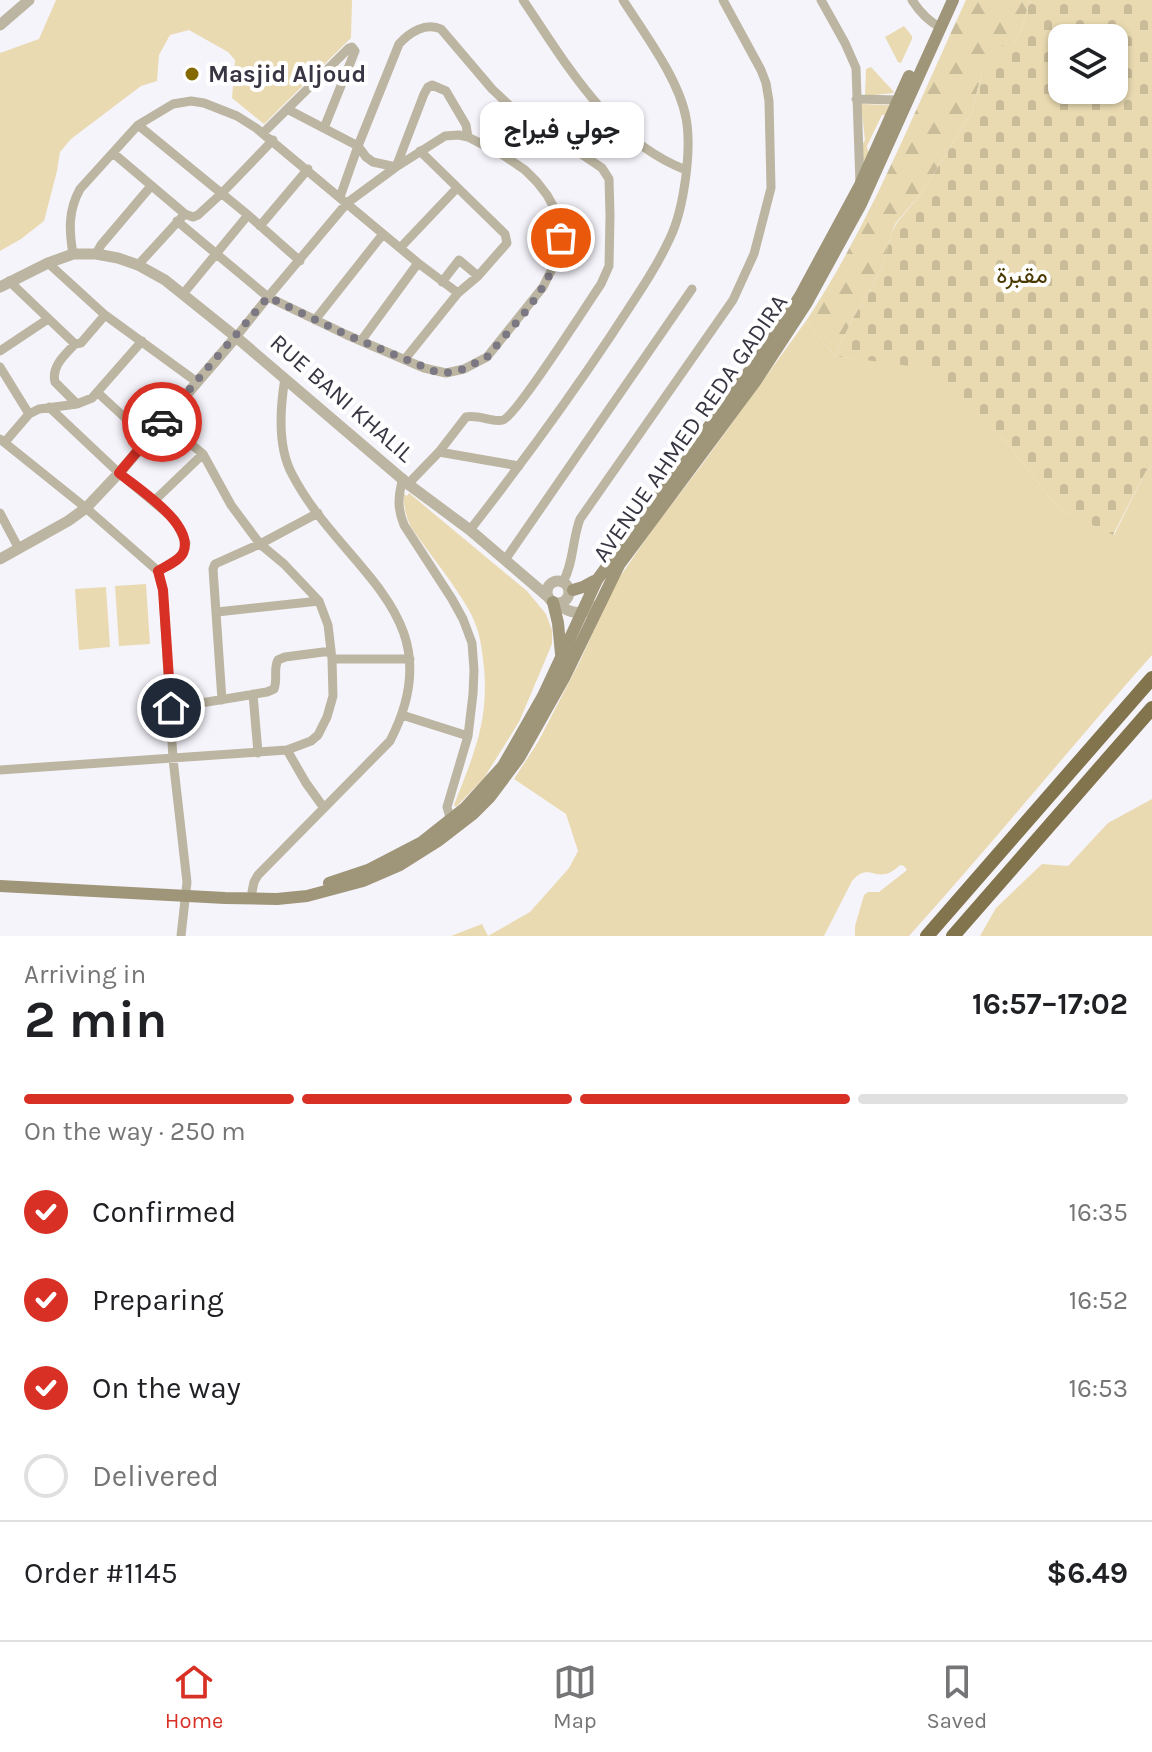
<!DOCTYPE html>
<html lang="en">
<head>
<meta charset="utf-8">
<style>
	:root { --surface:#fff; --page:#f6f6f6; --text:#202124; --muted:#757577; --line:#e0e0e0; --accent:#d93025 }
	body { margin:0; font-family:Karla,Vazirmatn,sans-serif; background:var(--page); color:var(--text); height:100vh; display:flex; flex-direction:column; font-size:30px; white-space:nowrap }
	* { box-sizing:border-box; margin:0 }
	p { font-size:26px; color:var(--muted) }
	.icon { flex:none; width:44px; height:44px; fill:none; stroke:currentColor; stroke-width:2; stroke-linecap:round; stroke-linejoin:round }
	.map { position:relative; height:936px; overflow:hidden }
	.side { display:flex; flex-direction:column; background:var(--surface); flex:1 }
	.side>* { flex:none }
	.controls { position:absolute; left:1048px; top:24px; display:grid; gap:16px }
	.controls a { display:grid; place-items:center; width:80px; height:80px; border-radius:16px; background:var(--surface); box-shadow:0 2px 6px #0004; font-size:40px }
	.pin { position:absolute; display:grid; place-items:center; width:68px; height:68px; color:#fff; margin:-34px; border:4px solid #fff; border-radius:50%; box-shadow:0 2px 8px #0007 }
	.courier { position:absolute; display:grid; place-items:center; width:80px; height:80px; margin:-40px; border:6px solid #d93025; border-radius:50%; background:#fff; color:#222; box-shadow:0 2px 10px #0007 }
	.bubble { position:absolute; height:56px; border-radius:16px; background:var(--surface); box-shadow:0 2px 6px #0004; font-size:26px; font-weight:700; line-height:56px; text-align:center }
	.overview em { font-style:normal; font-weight:700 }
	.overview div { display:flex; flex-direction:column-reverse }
	.overview { display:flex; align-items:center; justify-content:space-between; height:136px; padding:0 24px }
	h1 { font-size:52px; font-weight:700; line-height:60px }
	.bar { display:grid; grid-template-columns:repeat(4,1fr); gap:12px 8px; align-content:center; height:96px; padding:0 24px }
	.bar i { height:10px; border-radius:6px; background:var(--line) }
	.bar .current { background:var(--accent) }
	.bar p { grid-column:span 4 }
	.line { display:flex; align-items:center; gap:20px; padding:0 24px; border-top:2px solid var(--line) }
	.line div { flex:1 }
	ol { padding:0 24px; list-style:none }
	li { display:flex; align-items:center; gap:24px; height:88px }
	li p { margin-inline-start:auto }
	li .icon { padding:8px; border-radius:50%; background:var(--accent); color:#fff; stroke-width:4 }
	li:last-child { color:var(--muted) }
	li i { width:44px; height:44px; border:4px solid var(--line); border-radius:50% }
	.tab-bar { display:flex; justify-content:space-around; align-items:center; height:112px; border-top:2px solid var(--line); background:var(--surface); font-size:22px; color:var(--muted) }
	.tab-bar a { display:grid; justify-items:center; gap:4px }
	.tab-bar .current { color:var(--accent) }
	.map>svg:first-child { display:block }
</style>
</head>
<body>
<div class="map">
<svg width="1152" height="936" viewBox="0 0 1152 936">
	<defs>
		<pattern id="forest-firs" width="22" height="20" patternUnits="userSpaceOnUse" patternTransform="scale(2)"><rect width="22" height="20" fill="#e9dab1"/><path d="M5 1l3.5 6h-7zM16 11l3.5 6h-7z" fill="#c9bc99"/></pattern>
		<pattern id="cemetery-stones" width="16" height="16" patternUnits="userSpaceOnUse" patternTransform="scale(2)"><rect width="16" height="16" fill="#e9dab1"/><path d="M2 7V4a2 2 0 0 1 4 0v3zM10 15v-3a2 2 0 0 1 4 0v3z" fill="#c9bc99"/></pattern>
	</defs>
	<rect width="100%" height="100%" fill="#f6f4fb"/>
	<path fill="#e9dab1" d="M56,0h296l-1,38 -87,86 -32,-26 3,-38 -7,-8 -39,-22 -19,5 -11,20 -2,26 -16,5 -70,53 -11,13 -3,19 -13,50 -23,18 -21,12v-198l39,-14z
		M904,26l8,10v3l-11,24 -3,-1 -13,-25z
		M871,67l23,25 -1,1 -28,3 1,-27z
		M861,104l29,1 -5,10h-3l-15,31 2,10 -4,6 -4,-2 -1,-11 5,-9z
		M806,321l29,35 97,12 75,75 52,66 55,26 32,-64 6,-4v188c-82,93 -160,189 -243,281h-54v-10l9,-31 4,-3h11l28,-22 -3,-4 -4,-1c-3,3 -7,6 -11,8 -15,6 -22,-10 -37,8l-28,55h-373l31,-12 6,12 42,-24 39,-44 9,-17 -12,-37 -52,-35 24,-37 41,-79 36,-79 37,-54 49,-64z
		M409,493l118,98 19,23 6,16v14l-33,78 -35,56 -28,29 -2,-2c19,-49 35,-83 30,-137 -2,-19 -4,-37 -13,-54 -16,-30 -41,-59 -60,-87 -5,-11 -8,-21 -7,-33l3,2z
		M146,584l4,60 -31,2 -4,-60z
		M106,587l4,60 -31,3 -4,-61z
		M1152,799v137h-172l16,-28 46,-44 26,2 40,-43z"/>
	<path fill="url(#forest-firs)" d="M966,0h64l-9,31 -8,13 -31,27 -10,41 -49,79 -28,33 -3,8 -9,32 -14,28 -16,26 -18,38 -29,-35c65,-98 110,-214 160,-321z"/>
	<path fill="url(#cemetery-stones)" fill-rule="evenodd" d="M1030,0h122v467l-6,4 -33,64 -54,-26 -52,-66 -75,-74 -97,-13 18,-38 16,-26 14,-28 9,-32 4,-8 27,-33 49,-79 10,-41 18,-25 13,-2 8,-13zM1062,38h52v52h-52z"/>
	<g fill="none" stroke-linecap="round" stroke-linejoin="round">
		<path stroke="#bcb5a1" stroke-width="9" d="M523,0c44,65 86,140 163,170
			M821,0l24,43 11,25 4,116
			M912,0c7,11 16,21 28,27
			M856,99l42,1
			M287,109l71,37 8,11 7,5 23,5 28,-73 4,-7 4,-2 14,6 20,34 2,12
			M138,125l110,90 52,46
			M263,133l86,-85 3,-1 3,4 -31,77
			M113,153l72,61 8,3 5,-2 24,-22 51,-53
			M340,197l18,-51 41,-102c11,-12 27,-22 42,-15l51,60 17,16 93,63 7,11 1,37 -1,50 -8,18c-13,19 -85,132 -98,136 -11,3 -24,-6 -37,-3l-27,35 -31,32
			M177,221l91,76 79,38 77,33 22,5 18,-4 23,-12 56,-70 13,-26 4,-15v-19l-4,-16 -9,-16 -10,-13 -12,-12 -22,-15 -35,-18 -9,-2 -14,1 -49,31 -49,36 -79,94 -32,40
			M260,226l48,-57
			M400,248l57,-60
			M73,254c-4,-24 -5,-43 7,-65l58,-64 35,-21 18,-3 13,2 33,13 19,12 162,135 40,30
			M96,254l5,-9 50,-59
			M48,263l57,52 92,67
			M138,265l44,-48
			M9,281l66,63 6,-1 24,-28
			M442,282l17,-22 19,16
			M183,294l65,-79
			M315,320l68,-86
			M361,341l57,-78
			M75,344c-10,11 -24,22 -20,38l22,22
			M0,351l48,-32
			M405,359l53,-66 20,-17 29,-33 -2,-9 -85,-83
			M0,367l29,47
			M97,392l51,47
			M49,407l70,66 56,47 11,23 -2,9 -4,5 -22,14
			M0,439l86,69 72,63 5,19 10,169 14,123 -6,54
			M5,442l24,-28 10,-5 38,-5 15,-6 50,-57
			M439,452l80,14
			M403,478c-5,18 -6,30 1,47l48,74 11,20 9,24 2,27 -1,24 -5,42 -21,71 4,14
			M154,501l49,-47
			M0,513l19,36
			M470,530c49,-63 96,-127 140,-193 21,-33 44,-64 60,-99 14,-29 22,-89 16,-120 -7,-39 -42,-85 -63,-118
			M505,560l187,-271
			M563,582c11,-20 9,-42 17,-63l153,-219 21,-46 17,-66 -2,-87 -3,-18 -5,-13 -38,-70
			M217,612l102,-11
			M332,659h78
			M253,694l5,59
			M222,700l-9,-131 2,-5 45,-20 58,-31
			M171,708l96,-16 7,-3c4,-10 -1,-20 4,-29l7,-3 46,-6
			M402,715l66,21
			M287,750l19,33 18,25
			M0,770l287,-20 24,-9 7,-6 9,-18 6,-21 -1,-37 -4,-34 -9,-24 -35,-37 -24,-20 -29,-39 -28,-51 -40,-33
			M252,892l2,-10 4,-7 132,-134c66,-127 -48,-170 -98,-267 -15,-28 -12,-66 -7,-96"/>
		<path stroke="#bcb5a1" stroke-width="11" d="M0,25l29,-25
			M0,287l48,-24 25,-9h23l22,4 20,7 27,15 71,57 172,147 62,46 77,66
			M0,559l68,-38 18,-13 33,-35 117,-136
			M547 592a11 11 0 1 1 22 0a11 11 0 1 1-22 0Z
			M557,603c13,12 27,13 41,2"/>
		<path stroke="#9f9578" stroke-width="12" d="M573,590l10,-3 11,-6
			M553,602l5,21 3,31
			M329,883l39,-13 54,-28 43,-34 38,-42 40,-70 54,-116 172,-236 31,-48 60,-111 49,-109
			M0,886l225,12 52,1 30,-3 56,-15 37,-16 38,-24 35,-27 17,-17 29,-39 45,-80 55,-113 136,-183 51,-78 55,-100 92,-204"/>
		<path stroke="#82744d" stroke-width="14" d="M927,936l225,-258
			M953,936l199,-228"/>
	</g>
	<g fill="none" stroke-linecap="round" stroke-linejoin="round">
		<path stroke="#7b7883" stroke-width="8" stroke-dasharray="0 14.4" d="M162,422l106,-125 79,38 89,37 10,1 18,-4 23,-12c29,-35 68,-72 74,-119"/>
		<path stroke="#d93025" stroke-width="10" d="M162,422l-43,51c18,15 77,52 64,80 -4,8 -17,13 -25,18l5,19 8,118"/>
	</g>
	<circle fill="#846801" stroke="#fff" stroke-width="3" cx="192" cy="74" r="8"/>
	<g text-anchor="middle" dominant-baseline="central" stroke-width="8" stroke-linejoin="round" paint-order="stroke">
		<g font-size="24" font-weight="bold" fill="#393542" stroke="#fff" text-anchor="start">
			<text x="208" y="74">Masjid Aljoud</text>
		</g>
		<g font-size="24" fill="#4a3900" stroke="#fff">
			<text x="1022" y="275">مقبرة</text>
		</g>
		<g font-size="24" fill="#393542" stroke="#fff">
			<text transform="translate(342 398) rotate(41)">RUE BANI KHALIL</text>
			<text transform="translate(690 428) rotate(-55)">AVENUE AHMED REDA GADIRA</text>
		</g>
	</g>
</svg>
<div class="controls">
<a><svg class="icon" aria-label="layers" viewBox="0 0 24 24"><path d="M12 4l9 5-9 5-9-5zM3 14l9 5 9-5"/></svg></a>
</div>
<div class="pin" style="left:561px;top:238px;background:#ea580c"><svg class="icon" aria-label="bag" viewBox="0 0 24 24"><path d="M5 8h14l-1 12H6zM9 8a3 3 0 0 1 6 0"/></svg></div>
<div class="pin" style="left:171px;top:708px;background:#1f2937"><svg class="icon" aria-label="home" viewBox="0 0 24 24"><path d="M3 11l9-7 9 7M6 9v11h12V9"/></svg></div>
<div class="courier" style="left:162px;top:422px"><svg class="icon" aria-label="car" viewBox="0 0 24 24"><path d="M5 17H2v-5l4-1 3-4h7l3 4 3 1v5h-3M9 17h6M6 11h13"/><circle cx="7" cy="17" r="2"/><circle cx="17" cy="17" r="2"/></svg></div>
<div class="bubble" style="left:480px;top:102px;width:164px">جولي فيراج</div>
</div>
<section class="side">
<div class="overview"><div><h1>2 min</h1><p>Arriving in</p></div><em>16:57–17:02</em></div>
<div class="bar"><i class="current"></i><i class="current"></i><i class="current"></i><i></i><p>On the way · 250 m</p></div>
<ol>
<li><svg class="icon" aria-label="check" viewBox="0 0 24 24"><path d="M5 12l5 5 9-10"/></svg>Confirmed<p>16:35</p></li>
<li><svg class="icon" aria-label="check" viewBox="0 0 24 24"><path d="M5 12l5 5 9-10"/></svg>Preparing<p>16:52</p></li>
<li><svg class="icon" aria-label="check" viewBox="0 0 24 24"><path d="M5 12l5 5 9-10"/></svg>On the way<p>16:53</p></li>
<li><i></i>Delivered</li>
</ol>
<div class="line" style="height:104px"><div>Order #1145</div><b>$6.49</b></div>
</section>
<nav class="tab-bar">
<a class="current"><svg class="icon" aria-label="home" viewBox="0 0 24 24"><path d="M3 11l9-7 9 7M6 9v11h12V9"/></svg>Home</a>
<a><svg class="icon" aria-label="map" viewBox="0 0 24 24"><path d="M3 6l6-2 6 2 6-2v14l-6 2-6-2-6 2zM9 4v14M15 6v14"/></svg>Map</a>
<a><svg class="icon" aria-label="saved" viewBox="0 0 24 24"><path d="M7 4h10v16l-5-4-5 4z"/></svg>Saved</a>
</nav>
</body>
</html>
